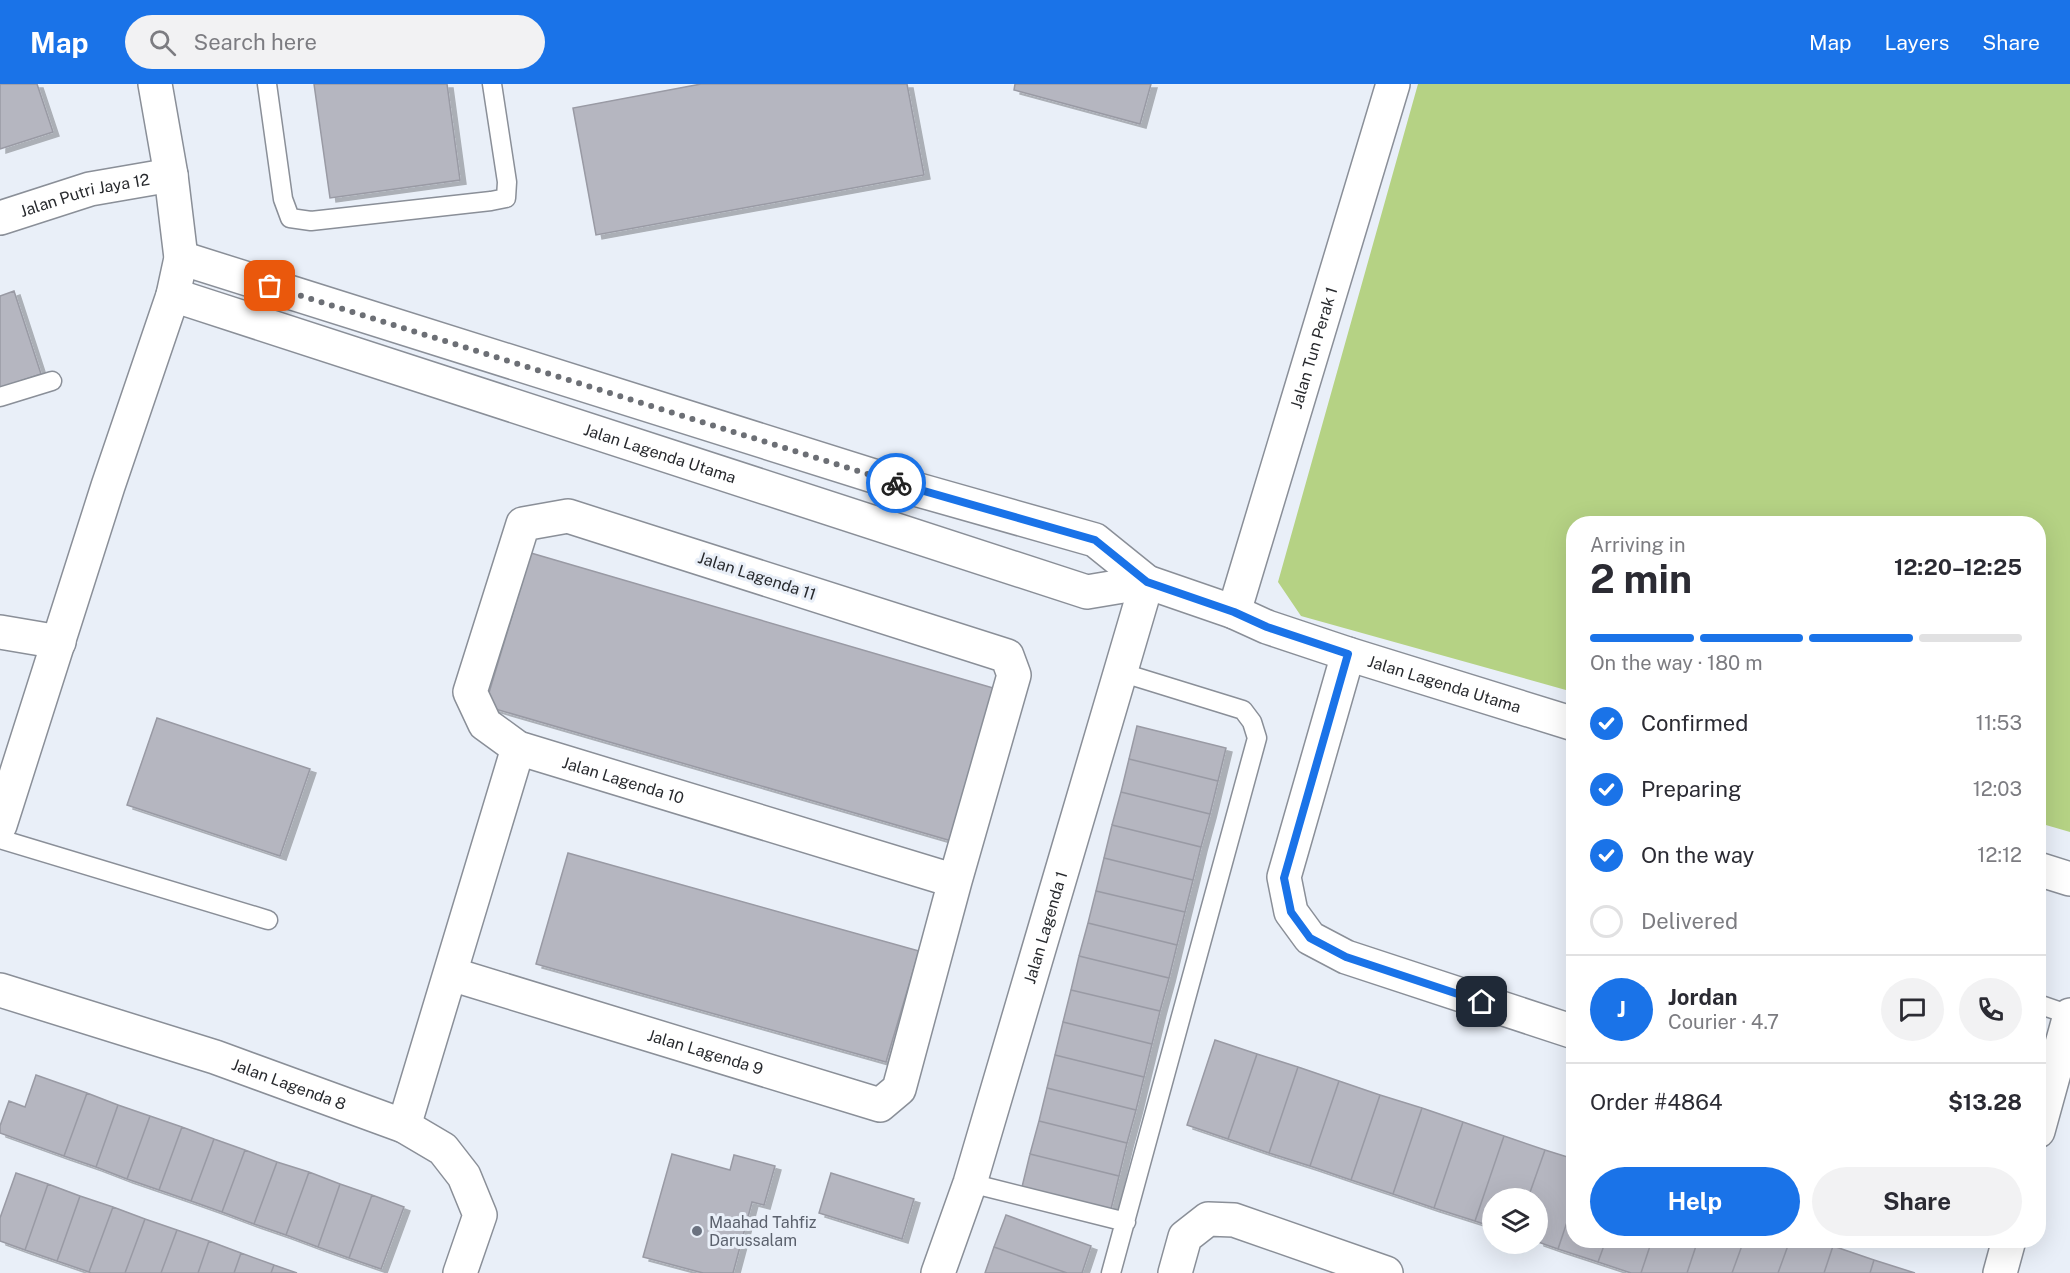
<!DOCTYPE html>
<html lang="en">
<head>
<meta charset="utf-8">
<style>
	:root { --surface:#fff; --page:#f2f2f3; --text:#2b2b33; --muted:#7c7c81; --line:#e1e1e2; --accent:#1a73e8 }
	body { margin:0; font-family:"Public Sans",sans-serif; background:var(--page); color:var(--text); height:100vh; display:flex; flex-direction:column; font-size:22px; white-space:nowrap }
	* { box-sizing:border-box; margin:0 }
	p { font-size:20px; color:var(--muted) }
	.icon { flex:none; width:33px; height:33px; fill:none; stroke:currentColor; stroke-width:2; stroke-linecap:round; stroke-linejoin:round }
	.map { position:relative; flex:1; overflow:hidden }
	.panel { position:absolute; left:1566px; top:432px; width:480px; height:732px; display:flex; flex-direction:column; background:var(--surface); border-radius:24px; box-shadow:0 6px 24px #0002 }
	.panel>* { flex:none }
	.tools { position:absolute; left:1482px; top:1104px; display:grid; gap:12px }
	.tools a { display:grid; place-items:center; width:66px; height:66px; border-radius:50%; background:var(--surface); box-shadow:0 6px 24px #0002; font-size:30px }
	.pin { position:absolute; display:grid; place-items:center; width:51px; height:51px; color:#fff; margin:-26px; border-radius:12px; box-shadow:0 3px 9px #0006 }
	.courier { position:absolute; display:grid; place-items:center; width:60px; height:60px; margin:-30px; border:4px solid #1a73e8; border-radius:50%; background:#fff; color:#222; box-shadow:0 2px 8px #0007 }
	.head em { font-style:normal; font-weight:700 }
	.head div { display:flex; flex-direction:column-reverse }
	.head { display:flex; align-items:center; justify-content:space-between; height:102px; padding:0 24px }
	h1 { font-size:39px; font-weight:700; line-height:45px }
	.bar { display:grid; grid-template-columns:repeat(4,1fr); gap:9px 6px; align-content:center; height:72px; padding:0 24px }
	.bar i { height:8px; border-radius:4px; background:var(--line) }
	.bar .on { background:var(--accent) }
	.bar p { grid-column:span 4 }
	.line { display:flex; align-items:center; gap:15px; padding:0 24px; border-top:2px solid var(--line) }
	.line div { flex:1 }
	.round { display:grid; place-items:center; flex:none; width:63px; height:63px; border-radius:32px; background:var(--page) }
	ol { padding:0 24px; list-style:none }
	li { display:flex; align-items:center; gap:18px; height:66px }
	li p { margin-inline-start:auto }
	li .icon { padding:6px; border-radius:50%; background:var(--accent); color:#fff; stroke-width:4 }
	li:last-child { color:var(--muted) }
	li i { width:33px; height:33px; border:3px solid var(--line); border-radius:50% }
	.button { display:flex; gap:12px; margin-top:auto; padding:12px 24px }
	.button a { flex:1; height:69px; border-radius:36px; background:var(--accent); color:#fff; font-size:24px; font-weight:700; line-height:69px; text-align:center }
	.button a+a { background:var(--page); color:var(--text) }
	header { display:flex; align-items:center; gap:36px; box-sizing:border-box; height:84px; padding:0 30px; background:var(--accent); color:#fff }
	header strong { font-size:28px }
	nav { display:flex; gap:33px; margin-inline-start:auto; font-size:21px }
	.search { width:420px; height:54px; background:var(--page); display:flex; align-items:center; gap:15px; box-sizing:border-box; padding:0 21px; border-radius:33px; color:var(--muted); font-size:22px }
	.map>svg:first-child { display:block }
</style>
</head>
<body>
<header>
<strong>Map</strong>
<div class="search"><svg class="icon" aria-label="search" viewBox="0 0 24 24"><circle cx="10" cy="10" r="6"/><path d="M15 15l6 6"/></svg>Search here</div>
<nav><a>Map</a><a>Layers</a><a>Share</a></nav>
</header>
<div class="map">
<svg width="2070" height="1189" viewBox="0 0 2070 1189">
	<defs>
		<filter id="shadow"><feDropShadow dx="6" dy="4" stdDeviation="0" flood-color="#0004"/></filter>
	</defs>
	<rect width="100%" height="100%" fill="#e9eff8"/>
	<path fill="#b5d284" d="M1418,0h652v748l-31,-9 -1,-299h-464l-1,168 -272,-76 -23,-34z"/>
	<path fill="#b5b6c0" stroke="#999aa4" stroke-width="1.5" filter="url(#shadow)" d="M0,0h37l16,48 -53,17z
		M314,0h133l13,96 -130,18z
		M701,0h206l17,91 -328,60 -23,-127z
		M1015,0h136l-11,40 -126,-34z
		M14,207l27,83 -41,14v-92z
		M531,469l469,137 -45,152 -470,-136z
		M157,634l153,51 -30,87 -153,-51z
		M1137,642l89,22 -8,33 -89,-22z
		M1129,675l89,22 -8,33 -89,-22z
		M1121,708l89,22 -9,33 -89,-22z
		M1112,741l89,22 -8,33 -89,-22z
		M568,769l351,98 -33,111 -350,-98z
		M1104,774l89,22 -8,32 -89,-21z
		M1096,807l89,21 -8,33 -89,-22z
		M1088,839l89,22 -8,33 -90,-22z
		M1079,872l90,22 -9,33 -89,-21z
		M1071,906l89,21 -8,33 -89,-22z
		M1063,938l89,22 -8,33 -89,-22z
		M1215,956l42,14 -29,85 -41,-14z
		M1257,970l41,13 -29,86 -41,-14z
		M1055,971l89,22 -8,33 -89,-22z
		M1298,983l41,14 -29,85 -41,-13z
		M36,991l51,18 -23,63 -64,-23v-7l9,-25 16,6z
		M1339,997l41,14 -29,85 -41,-14z
		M1047,1004l89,22 -9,33 -88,-22z
		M87,1009l31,12 -22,62 -32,-11z
		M1380,1011l42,13 -29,86 -42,-14z
		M118,1021l32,11 -23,63 -31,-12z
		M1422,1024l41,14 -29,86 -41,-14z
		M150,1032l32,11 -23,63 -32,-11z
		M1039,1037l88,22 -8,33 -89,-22z
		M1463,1038l41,14 -29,85 -41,-13z
		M182,1043l32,12 -23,62 -32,-11z
		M1504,1052l41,14 -17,48h-36v29l-17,-6z
		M214,1055l31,11 -23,62 -31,-11z
		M245,1066l32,12 -23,62 -32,-12z
		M1545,1066l29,9v42l-16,48 -20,-7v-44h-10z
		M672,1070l58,16 4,-15 41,11 -11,39 -12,-3 -19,71h-30l-60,-16z
		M1030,1070l89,22 -8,33 -89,-22z
		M277,1078l32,10 -23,63 -32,-11z
		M309,1088l31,12 -22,63 -32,-12z
		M16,1089l32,11 -23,66 -25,-9v-23z
		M831,1089l83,26 -12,40 -83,-26z
		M48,1100l32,12 -23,65 -32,-11z
		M340,1100l32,11 -23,63 -31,-11z
		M372,1111l32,12 -23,62 -32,-11z
		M80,1112l33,11 -24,65 -32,-11z
		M1574,1117v39h32l-8,22 -40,-13z
		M113,1123l32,12 -20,54h-34l-2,-1z
		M1006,1131l85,31 -9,27h-15l-73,-26z
		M145,1135l32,11 -16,43h-36z
		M177,1146l32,11 -11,32h-37z
		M1606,1156h46l-11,33h-10l-33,-11z
		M1652,1156h46l-11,33h-46z
		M1698,1156h46l-12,33h-45z
		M1744,1156h46l-12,33h-46z
		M1790,1156h27l16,6 -9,27h-46z
		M209,1157l32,12 -7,20h-36z
		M1833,1162l41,14 -4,13h-46z
		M994,1163l73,26h-82z
		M241,1169l33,12 -3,8h-37z
		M1874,1176l41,13h-45z
		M274,1181l23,8h-26z"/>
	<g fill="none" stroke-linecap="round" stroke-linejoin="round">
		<g stroke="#8a8f98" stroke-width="21">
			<path id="lane" d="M267,0l16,115 7,19 21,3 180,-20 15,-3 1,-16 -15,-98
				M0,313l52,-16
				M0,755l268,81
				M2038,920l32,11
				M970,1099l156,39
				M1111,1189l146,-535 -5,-16 -9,-12 -123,-38"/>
		</g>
		<g stroke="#8a8f98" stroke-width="36">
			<g id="street">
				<path id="s1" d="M0,134l90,-29 81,-14"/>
				<path id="s2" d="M181,174l734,231 180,51 52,42 87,30 33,15 81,27 226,70"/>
				<path id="s3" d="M173,211l914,297 60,-10"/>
				<path d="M0,548l59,10"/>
				<path d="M1348,570l-64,223 7,35 19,26 36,19 228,75"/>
				<path d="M0,741l108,-339 65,-191 8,-37 -10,-83 -16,-91"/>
				<path d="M2038,785l32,10"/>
				<path id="s4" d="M451,890l429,131 19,-16 56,-208 59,-206 -7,-19 -439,-140 -45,8 -53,168 15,32 33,24 437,133"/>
				<path id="s5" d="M0,906l215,67 189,69 39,23 21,27 16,39 -20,58"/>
				<path d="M404,1042l114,-378"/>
				<path d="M2038,1047l32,-116"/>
				<path d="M1175,1189l10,-36 23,-18 26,1 152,53"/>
				<path d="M2000,1189l9,-33"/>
			</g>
		</g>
		<g stroke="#8a8f98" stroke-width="36">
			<g id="secondary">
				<path id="s6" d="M1234,528l159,-528"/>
				<path id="s7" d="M938,1189l32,-90 177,-601"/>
			</g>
		</g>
		<use href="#lane" stroke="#fff" stroke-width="18"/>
		<use href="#street" stroke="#fff" stroke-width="33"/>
		<use href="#secondary" stroke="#fff" stroke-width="33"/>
	</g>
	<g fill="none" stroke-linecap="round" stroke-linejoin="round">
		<path stroke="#6c6f75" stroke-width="6" stroke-dasharray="0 10.8" d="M270,202l626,197"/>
		<path stroke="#1a73e8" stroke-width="8" d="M896,399l199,57 52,42 87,30 33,15 81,27 -64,224 7,34 19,26 36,19 136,45"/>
	</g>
	<circle fill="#6b7280" stroke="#e9eff8" stroke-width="2" cx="697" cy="1147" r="6"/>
	<g text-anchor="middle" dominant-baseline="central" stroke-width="6" stroke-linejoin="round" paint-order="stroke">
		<g font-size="16" fill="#282a2e" stroke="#e9eff8">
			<text stroke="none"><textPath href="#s1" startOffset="88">Jalan Putri Jaya 12</textPath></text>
			<text stroke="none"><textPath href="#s6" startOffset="276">Jalan Tun Perak 1</textPath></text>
			<text stroke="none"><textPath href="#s3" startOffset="512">Jalan Lagenda Utama</textPath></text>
			<text transform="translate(757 492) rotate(18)">Jalan Lagenda 11</text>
			<text stroke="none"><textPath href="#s2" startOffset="1338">Jalan Lagenda Utama</textPath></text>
			<text stroke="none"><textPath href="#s4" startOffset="1792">Jalan Lagenda 10</textPath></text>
			<text stroke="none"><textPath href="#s7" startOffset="362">Jalan Lagenda 1</textPath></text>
			<text stroke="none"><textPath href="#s4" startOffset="266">Jalan Lagenda 9</textPath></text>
			<text stroke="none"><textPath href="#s5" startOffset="304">Jalan Lagenda 8</textPath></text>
		</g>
		<g font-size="16" fill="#5b616d" stroke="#e9eff8" text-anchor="start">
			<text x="709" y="1138">Maahad Tahfiz<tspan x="709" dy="18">Darussalam</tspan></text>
		</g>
	</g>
</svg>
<div class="tools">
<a><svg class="icon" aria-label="layers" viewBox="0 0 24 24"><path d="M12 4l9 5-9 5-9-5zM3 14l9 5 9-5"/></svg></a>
</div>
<div class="pin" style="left:270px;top:202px;background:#ea580c"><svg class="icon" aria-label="bag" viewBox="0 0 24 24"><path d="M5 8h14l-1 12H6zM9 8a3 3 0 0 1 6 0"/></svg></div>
<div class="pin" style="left:1482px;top:918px;background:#1f2937"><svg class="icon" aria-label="home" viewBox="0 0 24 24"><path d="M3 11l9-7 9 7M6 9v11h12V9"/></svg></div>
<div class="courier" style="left:896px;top:399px"><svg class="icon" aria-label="bike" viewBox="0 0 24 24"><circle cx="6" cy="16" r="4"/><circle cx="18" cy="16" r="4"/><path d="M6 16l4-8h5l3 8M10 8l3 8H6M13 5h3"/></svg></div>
<section class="panel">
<div class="head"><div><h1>2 min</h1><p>Arriving in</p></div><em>12:20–12:25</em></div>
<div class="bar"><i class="on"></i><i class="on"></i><i class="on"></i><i></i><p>On the way · 180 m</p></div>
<ol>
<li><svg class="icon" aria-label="check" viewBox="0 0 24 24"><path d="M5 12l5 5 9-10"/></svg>Confirmed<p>11:53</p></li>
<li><svg class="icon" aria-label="check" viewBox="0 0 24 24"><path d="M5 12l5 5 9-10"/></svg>Preparing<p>12:03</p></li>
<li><svg class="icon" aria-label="check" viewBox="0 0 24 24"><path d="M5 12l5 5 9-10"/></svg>On the way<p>12:12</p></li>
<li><i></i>Delivered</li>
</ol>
<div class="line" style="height:108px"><b class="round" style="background:var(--accent);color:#fff">J</b><div><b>Jordan</b><p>Courier · 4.7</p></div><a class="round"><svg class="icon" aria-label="chat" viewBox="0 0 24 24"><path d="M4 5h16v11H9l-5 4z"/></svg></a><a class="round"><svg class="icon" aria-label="phone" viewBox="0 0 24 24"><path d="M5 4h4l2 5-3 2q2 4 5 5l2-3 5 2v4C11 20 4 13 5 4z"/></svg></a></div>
<div class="line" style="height:78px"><div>Order #4864</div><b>$13.28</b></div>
<div class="button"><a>Help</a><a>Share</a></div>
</section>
</div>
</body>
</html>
